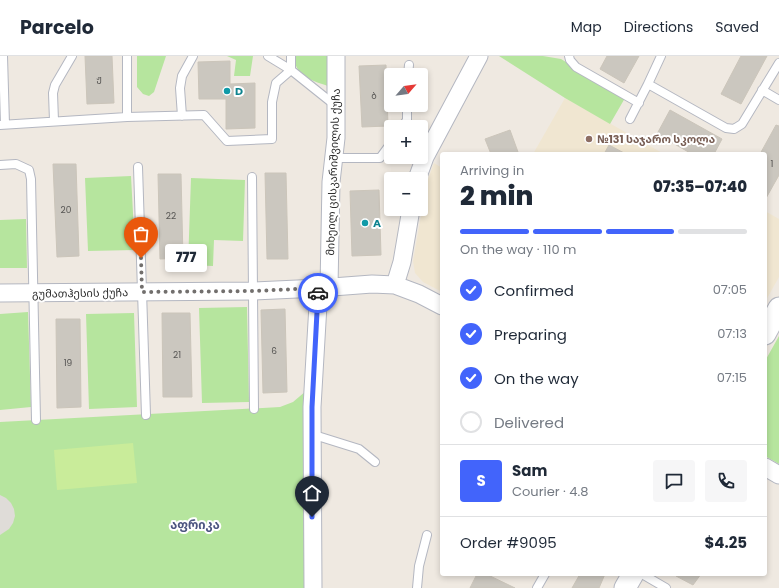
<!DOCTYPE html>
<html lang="en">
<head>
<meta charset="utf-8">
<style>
	:root { --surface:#fff; --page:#f6f6f7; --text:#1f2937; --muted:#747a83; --line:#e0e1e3; --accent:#4264fb }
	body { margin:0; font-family:Poppins,"Noto Sans Georgian",sans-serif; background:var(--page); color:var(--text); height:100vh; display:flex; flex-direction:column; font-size:15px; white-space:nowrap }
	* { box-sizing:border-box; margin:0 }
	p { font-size:13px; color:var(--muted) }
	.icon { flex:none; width:22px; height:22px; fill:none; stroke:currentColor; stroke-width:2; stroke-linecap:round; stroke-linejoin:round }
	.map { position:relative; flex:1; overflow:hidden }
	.drawer { position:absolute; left:440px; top:96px; width:327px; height:424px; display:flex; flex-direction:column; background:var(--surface); border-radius:4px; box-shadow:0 2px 6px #0003 }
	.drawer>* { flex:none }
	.needle { width:26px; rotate:62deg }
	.buttons { position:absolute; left:384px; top:12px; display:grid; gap:8px }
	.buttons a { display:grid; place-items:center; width:44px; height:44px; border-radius:4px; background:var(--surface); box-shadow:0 2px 6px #0003; font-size:20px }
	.pin { position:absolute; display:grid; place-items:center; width:34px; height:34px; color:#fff; margin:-41px -17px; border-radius:50% 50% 50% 0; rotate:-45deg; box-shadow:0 0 4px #0007 }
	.pin .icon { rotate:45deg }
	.courier { position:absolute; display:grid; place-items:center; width:40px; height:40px; margin:-20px; border:3px solid #4264fb; border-radius:50%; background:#fff; color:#222; box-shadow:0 1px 5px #0007 }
	.bubble { position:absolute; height:28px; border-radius:4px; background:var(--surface); box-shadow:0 2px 6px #0003; font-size:13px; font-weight:800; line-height:28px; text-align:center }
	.overview em { font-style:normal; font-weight:800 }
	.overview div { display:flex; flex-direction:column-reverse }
	.overview { display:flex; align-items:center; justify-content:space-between; height:68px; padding:0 20px }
	h1 { font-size:26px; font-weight:800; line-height:30px }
	.bar { display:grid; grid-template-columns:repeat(4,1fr); gap:6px 4px; align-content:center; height:48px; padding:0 20px }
	.bar i { height:5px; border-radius:3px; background:var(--line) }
	.bar .on { background:var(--accent) }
	.bar p { grid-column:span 4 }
	.line { display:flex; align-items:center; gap:10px; padding:0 20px; border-top:1px solid var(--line) }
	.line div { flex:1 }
	.round { display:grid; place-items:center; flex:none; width:42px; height:42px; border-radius:4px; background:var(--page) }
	ol { padding:0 20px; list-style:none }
	li { display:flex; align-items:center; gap:12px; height:44px }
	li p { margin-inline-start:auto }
	li .icon { padding:4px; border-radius:50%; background:var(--accent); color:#fff; stroke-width:4 }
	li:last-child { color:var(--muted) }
	li i { width:22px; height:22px; border:2px solid var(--line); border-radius:50% }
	header { display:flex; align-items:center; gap:24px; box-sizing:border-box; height:56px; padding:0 20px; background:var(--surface); border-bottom:1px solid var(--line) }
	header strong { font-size:19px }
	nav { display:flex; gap:22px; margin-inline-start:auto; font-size:14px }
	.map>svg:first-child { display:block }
</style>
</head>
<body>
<header>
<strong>Parcelo</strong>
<nav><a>Map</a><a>Directions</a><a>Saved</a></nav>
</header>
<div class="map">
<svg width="779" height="532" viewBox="0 0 779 532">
	<rect width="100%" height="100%" fill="#efe9e1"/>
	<path fill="#f0e6d1" d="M565,42l99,56h-131z
		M434,107l8,5v124l-19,-10 -8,-9 -2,-12 14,-79z
		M765,155l14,8v58l-14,25z"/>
	<path fill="#b6e59e" d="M137,0h29l-12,36 -5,4 -6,-2 -6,-7z
		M227,0h26l-3,20h-16l2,-16z
		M294,0h37v31c-17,-6 -36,-9 -37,-31z
		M499,0h44l18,3 64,39 -15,26 -45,-26z
		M131,120l4,74 -47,1 -3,-73z
		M191,122l54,2 -2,61 -29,-1 -1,26 -25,-1z
		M26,163l1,49h-27v-48z
		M247,251l2,95 -47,1 -3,-95z
		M28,256l3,95 -31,3v-96z
		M134,257l3,94 -48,2 -3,-95z
		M779,280v128l-14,-8v-95z
		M306,335v197h-306v-166l280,-15 13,-5z"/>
	<path fill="#c9ec9a" d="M133,387l4,40 -80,7 -3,-40z"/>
	<path fill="#dfdcd8" d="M0,439l6,3 5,5 3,6 1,7 -2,7 -4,6 -9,6z"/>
	<path fill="#cbc7bf" stroke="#cbc5ba" d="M85,0h27l2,47 -27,1z
		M607,0h32l-15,27 -24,-14z
		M741,0h26l-26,48 -20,-10z
		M230,5v23l25,-1v45l-29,1v-30h-27l-1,-37z
		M386,9l2,61 -26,1 -3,-61z
		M670,54l52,29 -8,15h-22l-35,-20z
		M776,69l3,1v49l-14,25v-46h-5z
		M510,74l8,22 -5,2h-22l-6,-15z
		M609,89l17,9h-22z
		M53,108h23l3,92 -22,1z
		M265,117h21l2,86h-21z
		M158,118h23l2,84 -23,1z
		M379,134l2,65 -29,1 -2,-65z
		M285,253l2,83 -24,1 -2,-83z
		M162,257h28l2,84h-29z
		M56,263h24l1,88 -24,1z
		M477,518h9l29,14h-45z
		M580,518h25l-6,14h-27z
		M677,518h24l-8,11 -17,-9z"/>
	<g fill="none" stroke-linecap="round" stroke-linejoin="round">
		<g stroke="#b4b7c1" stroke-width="10">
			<path id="service" d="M3,0l2,68
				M127,0v61
				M268,0l23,14 45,36
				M569,0l1,4 6,7 63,36
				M661,0l-13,28 78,44 8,1 8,-5 37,-61
				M408,19l1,-10
				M762,34l17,10
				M182,60l-2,-28 2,-12 11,-20
				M630,63l18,-35
				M54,65l-1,-28 2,-8 17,-29
				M0,69l127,-8 77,-2 23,26 45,-2v-37l4,-19 15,-13v-14
				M402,71l5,-7v-15
				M334,102h46l11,-15
				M0,109l16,-1 13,6 2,9 5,241
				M138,111l8,248
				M252,121l2,232
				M311,378l48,15 16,13
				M642,518l24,14
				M417,532l2,-22 8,-31
				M537,532l8,-14"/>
		</g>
		<g stroke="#b4b7c1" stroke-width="19">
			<path id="minor" d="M417,123l8,-22 54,-101
				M395,229l7,-23 9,-53
				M329,231l2,-105 5,-44v-82
				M0,237l253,-2 66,-3 53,-4 23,1 24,9 23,12
				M765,411l14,8
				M313,532l-1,-181 7,-119"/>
		</g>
		<g stroke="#b4b7c1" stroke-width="23">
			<path id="tertiary" d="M765,278l14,-26
				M625,532l8,-14"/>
		</g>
		<use href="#service" stroke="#fff" stroke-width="8"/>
		<use href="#minor" stroke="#fff" stroke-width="17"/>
		<use href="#tertiary" stroke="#fff" stroke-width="21"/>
	</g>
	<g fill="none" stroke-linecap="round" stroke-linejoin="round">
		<path stroke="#726f6d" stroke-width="4" stroke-dasharray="0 7.2" d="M141,202l1,34 111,-1 66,-3 -1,5"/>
		<path stroke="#4264fb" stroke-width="5" d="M312,461v-110l6,-114"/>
	</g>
	<g fill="#0f9aa8" stroke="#fff" stroke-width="1.5">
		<circle cx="227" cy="35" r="4"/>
		<circle cx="365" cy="167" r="4"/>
	</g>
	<circle fill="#8d6e63" stroke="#fff" stroke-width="1.5" cx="589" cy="83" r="4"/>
	<g text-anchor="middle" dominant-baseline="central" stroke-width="4" stroke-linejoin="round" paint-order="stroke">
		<g font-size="9" fill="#555452">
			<text x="99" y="23">ჟ</text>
			<text x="374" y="40">ბ</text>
			<text x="772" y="108">1</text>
			<text x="66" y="154">20</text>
			<text x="171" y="160">22</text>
			<text x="274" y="295">6</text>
			<text x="177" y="299">21</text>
			<text x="68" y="307">19</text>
		</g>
		<g font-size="11" font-weight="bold" fill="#0d838f" stroke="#fff" text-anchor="start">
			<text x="235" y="35">D</text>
			<text x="373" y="167">A</text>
		</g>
		<g font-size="11" font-weight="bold" fill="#785e54" stroke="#fff" text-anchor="start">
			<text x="597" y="83">№131 საჯარო სკოლა</text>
		</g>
		<g font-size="11" fill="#2e2e2e" stroke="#fff">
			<text transform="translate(333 116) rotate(-88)">მიხეილ ცისკარიშვილის ქუჩა</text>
			<text transform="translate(80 237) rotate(-1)">გუმათჰესის ქუჩა</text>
		</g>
		<g font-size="12" font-weight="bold" fill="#4d5680" stroke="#fff">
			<text x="195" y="468">აფრიკა</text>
		</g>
	</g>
</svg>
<div class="buttons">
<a><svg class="needle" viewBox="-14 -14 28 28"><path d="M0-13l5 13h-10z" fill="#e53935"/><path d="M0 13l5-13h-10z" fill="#747a83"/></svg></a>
<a>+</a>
<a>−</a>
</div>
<div class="pin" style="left:141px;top:202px;background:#ea580c"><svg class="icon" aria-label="bag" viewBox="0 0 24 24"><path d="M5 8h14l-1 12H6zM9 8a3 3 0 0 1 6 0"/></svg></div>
<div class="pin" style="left:312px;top:461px;background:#1f2937"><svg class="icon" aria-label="home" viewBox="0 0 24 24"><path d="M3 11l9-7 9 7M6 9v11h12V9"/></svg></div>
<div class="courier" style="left:318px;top:237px"><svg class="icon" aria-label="car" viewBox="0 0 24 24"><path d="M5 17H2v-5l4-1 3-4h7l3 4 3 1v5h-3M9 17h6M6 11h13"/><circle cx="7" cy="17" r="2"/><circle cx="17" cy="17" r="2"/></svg></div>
<div class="bubble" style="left:165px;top:188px;width:42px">777</div>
<section class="drawer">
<div class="overview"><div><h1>2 min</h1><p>Arriving in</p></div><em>07:35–07:40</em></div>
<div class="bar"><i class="on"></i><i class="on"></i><i class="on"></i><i></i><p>On the way · 110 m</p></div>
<ol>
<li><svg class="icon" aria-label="check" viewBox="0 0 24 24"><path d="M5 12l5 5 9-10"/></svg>Confirmed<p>07:05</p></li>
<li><svg class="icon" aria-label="check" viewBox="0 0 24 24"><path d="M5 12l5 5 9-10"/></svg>Preparing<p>07:13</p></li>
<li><svg class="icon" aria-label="check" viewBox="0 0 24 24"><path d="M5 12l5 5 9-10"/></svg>On the way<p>07:15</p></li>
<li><i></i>Delivered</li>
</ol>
<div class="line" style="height:72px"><b class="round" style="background:var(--accent);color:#fff">S</b><div><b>Sam</b><p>Courier · 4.8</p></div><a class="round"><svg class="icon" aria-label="chat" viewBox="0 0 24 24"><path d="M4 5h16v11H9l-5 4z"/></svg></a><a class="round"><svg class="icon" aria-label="phone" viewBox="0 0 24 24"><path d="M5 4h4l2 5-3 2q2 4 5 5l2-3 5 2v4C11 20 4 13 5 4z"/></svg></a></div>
<div class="line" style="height:52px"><div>Order #9095</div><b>$4.25</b></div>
</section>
</div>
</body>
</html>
